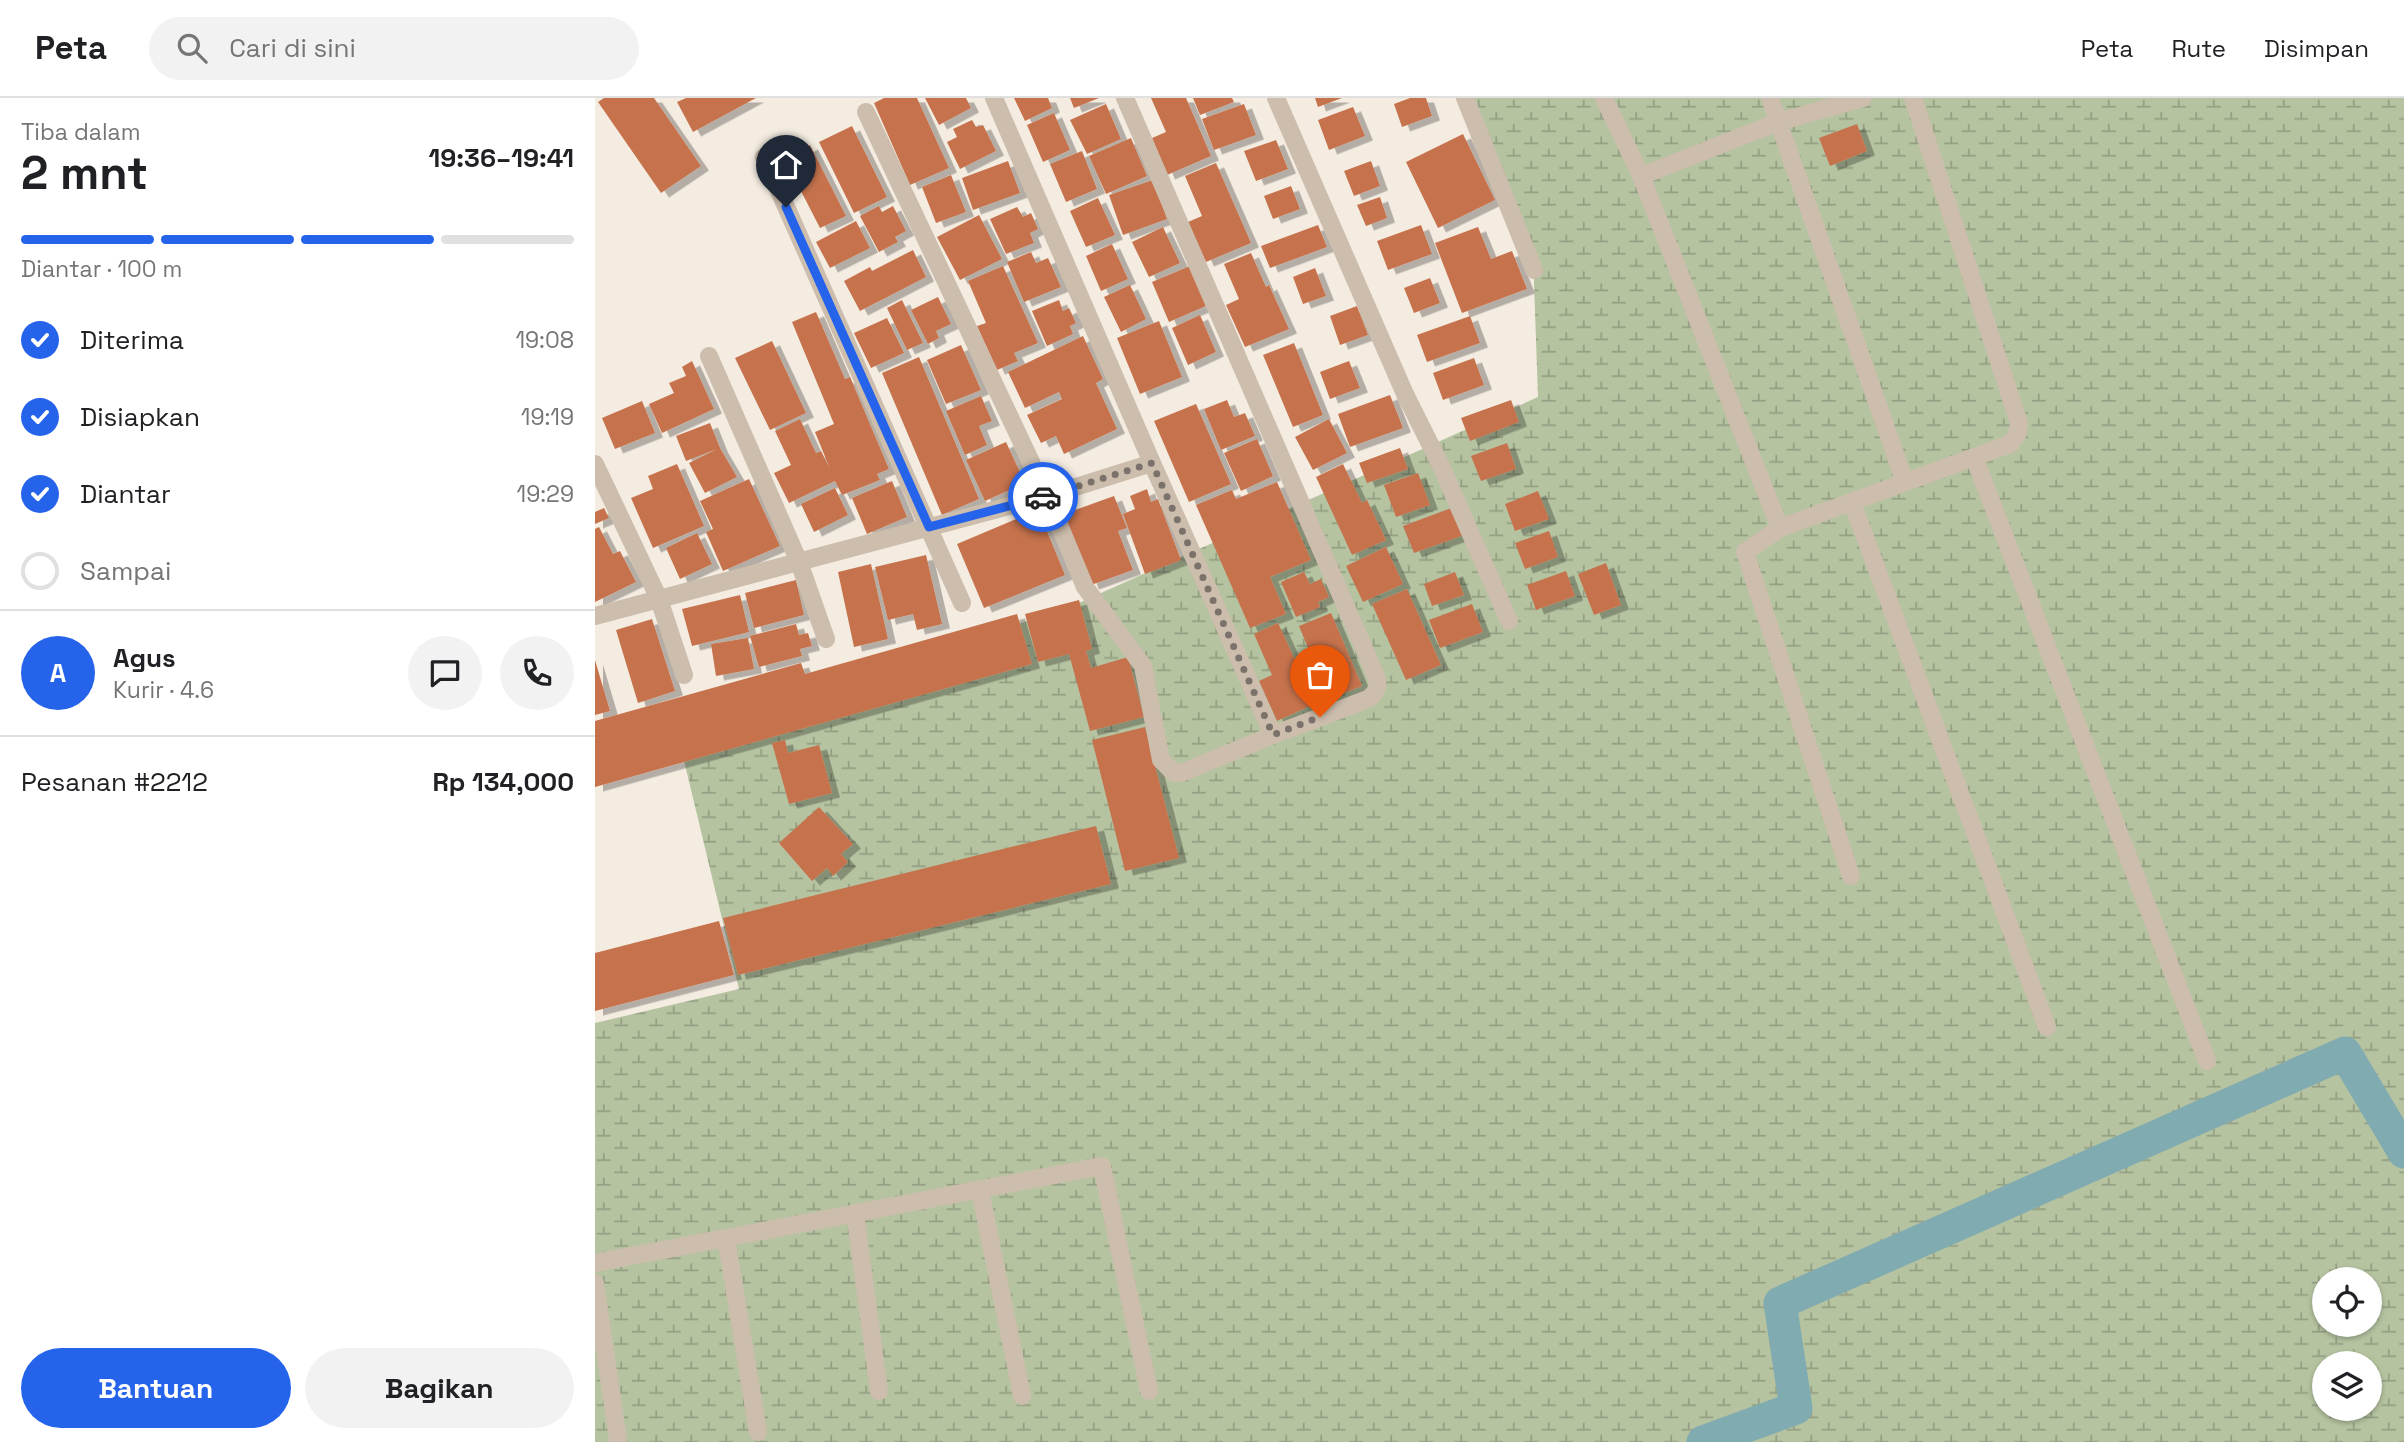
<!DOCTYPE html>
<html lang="id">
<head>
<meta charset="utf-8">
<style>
	:root { --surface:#fff; --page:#f2f2f2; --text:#202124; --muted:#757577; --line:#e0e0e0; --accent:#2563eb }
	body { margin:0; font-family:"Space Grotesk",sans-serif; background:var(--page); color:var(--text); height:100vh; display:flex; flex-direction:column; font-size:26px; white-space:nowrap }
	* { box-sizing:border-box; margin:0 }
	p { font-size:23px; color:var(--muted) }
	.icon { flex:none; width:38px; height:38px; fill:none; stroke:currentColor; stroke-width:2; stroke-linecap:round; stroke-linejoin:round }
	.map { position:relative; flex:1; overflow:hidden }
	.sheet { display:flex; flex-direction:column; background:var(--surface); width:595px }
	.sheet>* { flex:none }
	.buttons { position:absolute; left:1717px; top:1169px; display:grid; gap:14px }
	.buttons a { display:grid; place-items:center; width:70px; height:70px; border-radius:50%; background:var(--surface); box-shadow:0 2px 5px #0004; font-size:35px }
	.pin { position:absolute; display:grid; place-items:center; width:60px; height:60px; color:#fff; margin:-72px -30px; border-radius:50% 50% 50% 0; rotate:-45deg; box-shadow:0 0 7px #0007 }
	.pin .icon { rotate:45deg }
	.courier { position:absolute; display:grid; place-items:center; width:70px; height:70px; margin:-35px; border:5px solid #2563eb; border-radius:50%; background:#fff; color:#222; box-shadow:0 2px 9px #0007 }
	.headline em { font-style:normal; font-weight:700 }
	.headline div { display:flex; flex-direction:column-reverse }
	.headline { display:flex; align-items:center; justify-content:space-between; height:119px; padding:0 21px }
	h1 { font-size:46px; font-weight:700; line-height:52px }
	.bar { display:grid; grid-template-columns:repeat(4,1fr); gap:10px 7px; align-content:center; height:84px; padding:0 21px }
	.bar i { height:9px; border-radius:5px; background:var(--line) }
	.bar .active { background:var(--accent) }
	.bar p { grid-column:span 4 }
	.line { display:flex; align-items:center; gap:18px; padding:0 21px; border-top:2px solid var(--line) }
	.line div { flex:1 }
	.round { display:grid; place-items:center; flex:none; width:74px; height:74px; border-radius:37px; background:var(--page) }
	ol { padding:0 21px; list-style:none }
	li { display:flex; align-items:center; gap:21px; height:77px }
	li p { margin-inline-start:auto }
	li .icon { padding:7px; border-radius:50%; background:var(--accent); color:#fff; stroke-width:4 }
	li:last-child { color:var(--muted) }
	li i { width:38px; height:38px; border:4px solid var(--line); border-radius:50% }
	.action { display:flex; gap:14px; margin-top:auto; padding:14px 21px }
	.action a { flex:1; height:80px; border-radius:42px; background:var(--accent); color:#fff; font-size:28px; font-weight:700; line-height:80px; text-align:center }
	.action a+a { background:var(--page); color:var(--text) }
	header { display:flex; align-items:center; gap:42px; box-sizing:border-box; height:98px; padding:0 35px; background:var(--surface); border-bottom:2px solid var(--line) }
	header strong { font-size:33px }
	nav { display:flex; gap:38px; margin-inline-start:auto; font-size:24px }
	.search { width:490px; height:63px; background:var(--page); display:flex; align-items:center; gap:18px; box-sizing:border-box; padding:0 24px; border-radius:38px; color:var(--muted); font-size:26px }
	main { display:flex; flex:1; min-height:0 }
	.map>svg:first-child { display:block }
</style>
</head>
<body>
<header>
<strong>Peta</strong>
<div class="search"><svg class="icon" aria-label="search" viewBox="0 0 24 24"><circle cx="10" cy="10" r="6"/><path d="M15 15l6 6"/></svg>Cari di sini</div>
<nav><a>Peta</a><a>Rute</a><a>Disimpan</a></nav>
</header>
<main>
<section class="sheet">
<div class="headline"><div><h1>2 mnt</h1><p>Tiba dalam</p></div><em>19:36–19:41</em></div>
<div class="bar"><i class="active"></i><i class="active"></i><i class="active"></i><i></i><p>Diantar · 100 m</p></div>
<ol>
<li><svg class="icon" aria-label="check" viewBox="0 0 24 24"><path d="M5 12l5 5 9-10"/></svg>Diterima<p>19:08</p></li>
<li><svg class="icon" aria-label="check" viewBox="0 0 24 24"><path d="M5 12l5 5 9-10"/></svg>Disiapkan<p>19:19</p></li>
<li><svg class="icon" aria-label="check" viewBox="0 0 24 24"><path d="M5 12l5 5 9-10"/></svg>Diantar<p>19:29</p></li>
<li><i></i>Sampai</li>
</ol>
<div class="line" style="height:126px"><b class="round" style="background:var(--accent);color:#fff">A</b><div><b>Agus</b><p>Kurir · 4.6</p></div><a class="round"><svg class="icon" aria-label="chat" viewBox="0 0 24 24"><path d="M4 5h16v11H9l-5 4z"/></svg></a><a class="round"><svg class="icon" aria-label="phone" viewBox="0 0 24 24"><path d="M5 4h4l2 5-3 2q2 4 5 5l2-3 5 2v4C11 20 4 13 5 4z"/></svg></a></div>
<div class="line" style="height:91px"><div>Pesanan #2212</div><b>Rp 134,000</b></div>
<div class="action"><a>Bantuan</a><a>Bagikan</a></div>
</section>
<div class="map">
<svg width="1809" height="1344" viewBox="0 0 1809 1344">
	<defs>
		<pattern id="wetland-marsh" width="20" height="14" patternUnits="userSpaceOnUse" patternTransform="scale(1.75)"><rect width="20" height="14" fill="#b5c3a0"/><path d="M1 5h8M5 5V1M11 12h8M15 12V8" fill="none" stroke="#949f83"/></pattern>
		<filter id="shadow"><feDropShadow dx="8" dy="4.5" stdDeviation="0" flood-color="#0004"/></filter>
	</defs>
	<rect width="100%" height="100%" fill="#f4ece1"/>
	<path fill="url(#wetland-marsh)" fill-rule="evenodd" d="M866,0h943v1344h-1809v-419l144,-34 -59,-245 401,-142 457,-205 -5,-143zM1729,1181h45v46h-45zM1729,1265h45v46h-45z"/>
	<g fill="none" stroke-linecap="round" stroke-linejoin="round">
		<path stroke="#80abb1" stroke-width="33" d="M1108,1344l93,-34 -16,-105 565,-250 59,99"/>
	</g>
	<path fill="#c6734d" filter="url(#shadow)" d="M9,0h50l47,68 -40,27 -63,-91z
		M91,0h70l-63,34 -16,-30z
		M289,0h33l32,70 -39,17 -36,-82z
		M330,0h41l5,10 -32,17z
		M419,0h34l4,10 -27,13z
		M475,0h29l-25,10z
		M556,0h35l25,58 -44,19 -15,-37 14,-6z
		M598,0h39l2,4 -34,13z
		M720,0h27l-24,9z
		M815,0h16l6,18 -30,11 -8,-23z
		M511,6l15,35 -34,15 -17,-34z
		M649,6l12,31 -42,15 -12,-31z
		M758,9l12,29 -36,14 -11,-30z
		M459,15l16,37 -27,12 -16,-37z
		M377,22l4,7 7,-2 13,26 -36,18 -13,-27 10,-5 -4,-8z
		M1262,26l10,27 -37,15 -11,-28z
		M257,28l35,71 -33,16 -35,-71z
		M868,36l32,66 -57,28 -32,-66z
		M536,40l16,38 -41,18 -17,-38z
		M681,42l12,29 -32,12 -12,-30z
		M215,47l36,71 -26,12 -36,-70z
		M487,53l15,38 -31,13 -16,-38z
		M413,63l12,32 -47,17 -11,-32z
		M776,63l9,25 -26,10 -10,-25z
		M621,65l35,80 -45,19 -18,-40 14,-6 -17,-40z
		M356,77l15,37 -30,11 -14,-36z
		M558,82l14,39 -44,16 -14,-40z
		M696,88l9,23 -27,10 -9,-23z
		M785,99l7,21 -21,8 -9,-21z
		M503,100l17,37 -29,12 -16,-36z
		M284,108l3,6 11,-6 13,25 -11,6 3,5 -19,10 -19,-36z
		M422,109l6,10 8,-4 7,16 -8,4 4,10 -28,11 -16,-35z
		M384,117l23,44 -42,21 -23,-43z
		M261,123l14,27 -40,20 -14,-26z
		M723,127l9,22 -57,21 -9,-22z
		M826,127l11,29 -44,16 -11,-29z
		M568,129l17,36 -31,14 -17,-35z
		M883,129l13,32 21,-8 15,38 -65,24 -27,-70z
		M517,146l16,35 -27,12 -15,-35z
		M318,152l13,27 -66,34 -16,-30 26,-14 2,4z
		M436,154l5,11 12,-5 13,29 -37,15 -17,-40z
		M656,155l15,34 3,-2 20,44 -44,18 -19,-42 13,-6 -15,-35z
		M408,168l35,77 -24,10 4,8 -21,9 -20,-44 9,-3 -18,-42z
		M595,168l18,39 -39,17 -17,-40z
		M720,170l11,28 -23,8 -10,-27z
		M835,180l10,25 -26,10 -10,-25z
		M535,187l16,34 -25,13 -17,-35z
		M343,199l13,27 -15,7 3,7 -11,6 -17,-34z
		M307,202l21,43 -16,7 -20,-42z
		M464,202l4,11 6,-3 7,15 -6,3 3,8 -26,12 -15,-35z
		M762,208l11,29 -28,10 -10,-29z
		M221,214l29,67 5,-2 39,92 -12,5 3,6 -38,15 -7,-14 -46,22 -15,-30 17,-8 -16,-34 25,-12 16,34 5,-2 9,18 -15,-37 19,-8 -42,-102z
		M605,217l16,37 -28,13 -16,-37z
		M875,218l10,27 -53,19 -10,-27z
		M292,220l17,35 -33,15 -17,-35z
		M564,223l23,56 -42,17 -23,-56z
		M488,238l20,43 -7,4 21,46 -53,25 -8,-18 -15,7 -14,-28 35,-16 -3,-7 -34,16 -17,-36z
		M177,243l34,72 -36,17 -35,-72z
		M699,245l29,72 -30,12 -30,-72z
		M366,247l20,45 -35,14 -19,-44z
		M324,259l60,142 -37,16 -60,-142z
		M879,260l10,27 -41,15 -10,-27z
		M97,263l22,48 -52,24 -13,-29 25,-11 -5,-10 17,-7 -4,-9z
		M754,263l11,27 -30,11 -10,-27z
		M795,297l13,33 -53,19 -12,-33z
		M386,298l11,25 -13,5 8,19 -22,10 -19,-44z
		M632,302l7,17 11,-4 10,23 -34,14 -17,-41z
		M916,302l8,22 -49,19 -9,-23z
		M47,303l13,32 -40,16 -13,-31z
		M601,306l35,80 -42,18 -35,-81z
		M734,321l18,34 -34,17 -18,-33z
		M115,325l10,25 17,29 -32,16 -16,-30 28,-14 -31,12 -10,-25z
		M662,341l16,37 -32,15 -17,-38z
		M411,344l19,41 -40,18 -19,-41z
		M912,345l9,26 -35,12 -10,-25z
		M805,350l8,21 -41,14 -8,-20z
		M82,366l27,62 -51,22 -22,-50 22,-9 -5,-13z
		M748,366l19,39 5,-3 19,40 -34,15 -36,-78z
		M823,375l12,32 -34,12 -12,-32z
		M154,381l31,67 -57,25 -17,-39 7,-3 -13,-28z
		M297,383l15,36 -40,17 -15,-36z
		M682,384l34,78 -41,17 16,37 -36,14 -54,-123 36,-15 4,9z
		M240,390l13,27 -34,17 -13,-28z
		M552,391l4,13 7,-3 23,61 -36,14 -22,-60 12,-5 -5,-13z
		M943,393l11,28 -34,12 -10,-27z
		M519,398l13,32 -9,3 15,39 -42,15 -27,-71z
		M859,409l10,28 -50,18 -11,-27z
		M9,410l5,10 -14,6v-12z
		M431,417l6,14 12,-5 21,51 -81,33 -27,-64z
		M4,429l14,27 7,-3 16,31 -41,20v-73z
		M954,433l9,26 -33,12 -10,-26z
		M102,435l15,31 -32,15 -14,-31z
		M791,449l17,37 -40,18 -17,-36z
		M331,457l16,69 -25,6 -4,-16 -25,6 -13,-53z
		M1011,465l15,42 -27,10 -16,-41z
		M276,466l17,75 -34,8 -16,-75z
		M971,473l9,25 -39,14 -9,-25z
		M709,474l6,12 11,-5 8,18 -11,5 2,5 -24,10 -15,-35z
		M860,474l9,23 -32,11 -8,-22z
		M201,482l8,35 -50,13 -9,-35z
		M812,491l34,76 -35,15 -34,-76z
		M145,497l9,37 -57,14 -10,-37z
		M484,502l13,49 -6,2 5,17 37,-11 16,60 -54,14 -21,-77 -31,8 -13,-48z
		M877,506l11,28 -43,16 -11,-28z
		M736,515l31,73 -33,13 -30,-73z
		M422,516l15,50 -437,123v-66l206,-58 4,11z
		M57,521l23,72 -37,12 -22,-73z
		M683,525l19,41 8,-4 18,40 -46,21 -18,-40 13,-6 -18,-41z
		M201,526l3,11 9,-2 4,13 -12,3 2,7 -43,11 -9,-31z
		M153,540l6,31 -38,7 -5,-32z
		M0,562l15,51 -15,4z
		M550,629l34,131 -54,13 -33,-131z
		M190,642l3,13 31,-8 13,48 -43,11 -17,-61z
		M224,709l34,37 -12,10 7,8 -15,14 -6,-8 -15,13 -33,-38z
		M501,728l15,58 -373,91 -15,-57z
		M124,823l15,54 -139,36v-58z"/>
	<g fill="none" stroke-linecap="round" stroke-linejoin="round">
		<path stroke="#ccbdac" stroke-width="18" d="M681,0l129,296 36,72 68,155
			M870,0l69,172
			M1009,0l37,78 139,352
			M1175,0l135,384
			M271,14l181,384 105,-33 -158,-365
			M169,59l198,446
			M1046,78l137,-54 85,-24
			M114,258l90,206 27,77
			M1379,359l233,604
			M557,365l121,272
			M0,366l64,135 25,76
			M1257,404l195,525
			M0,518l452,-120 38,91 58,79 18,94 13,13h7l92,-38 95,-36c9,-7 11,-12 8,-23l-251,-578
			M1256,778l-106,-324 35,-24 230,-84 7,-9 2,-12 -106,-325
			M385,1092l42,206
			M260,1115l24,178
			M131,1140l32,194
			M0,1165l507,-97 47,225
			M0,1185l23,157"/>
	</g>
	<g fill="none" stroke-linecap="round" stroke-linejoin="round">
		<path stroke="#7b726b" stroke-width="7" stroke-dasharray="0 12.6" d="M448,399l109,-34 121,272 47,-18"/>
		<path stroke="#2563eb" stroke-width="9" d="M191,109l143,320 114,-30"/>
	</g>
</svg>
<div class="buttons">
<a><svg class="icon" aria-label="locate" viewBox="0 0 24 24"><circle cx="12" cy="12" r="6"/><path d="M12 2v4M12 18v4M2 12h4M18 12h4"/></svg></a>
<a><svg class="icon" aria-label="layers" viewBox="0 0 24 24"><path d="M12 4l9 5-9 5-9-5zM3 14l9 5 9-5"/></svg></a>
</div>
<div class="pin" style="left:725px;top:619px;background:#ea580c"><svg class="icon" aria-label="bag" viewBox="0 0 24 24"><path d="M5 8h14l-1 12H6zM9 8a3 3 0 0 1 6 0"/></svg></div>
<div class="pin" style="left:191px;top:109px;background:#1f2937"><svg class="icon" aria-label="home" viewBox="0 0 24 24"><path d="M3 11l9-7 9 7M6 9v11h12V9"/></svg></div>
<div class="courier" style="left:448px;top:399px"><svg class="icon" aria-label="car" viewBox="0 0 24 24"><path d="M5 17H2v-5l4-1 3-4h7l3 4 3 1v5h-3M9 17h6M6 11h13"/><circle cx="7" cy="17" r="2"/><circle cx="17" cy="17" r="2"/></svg></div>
</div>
</main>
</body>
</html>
